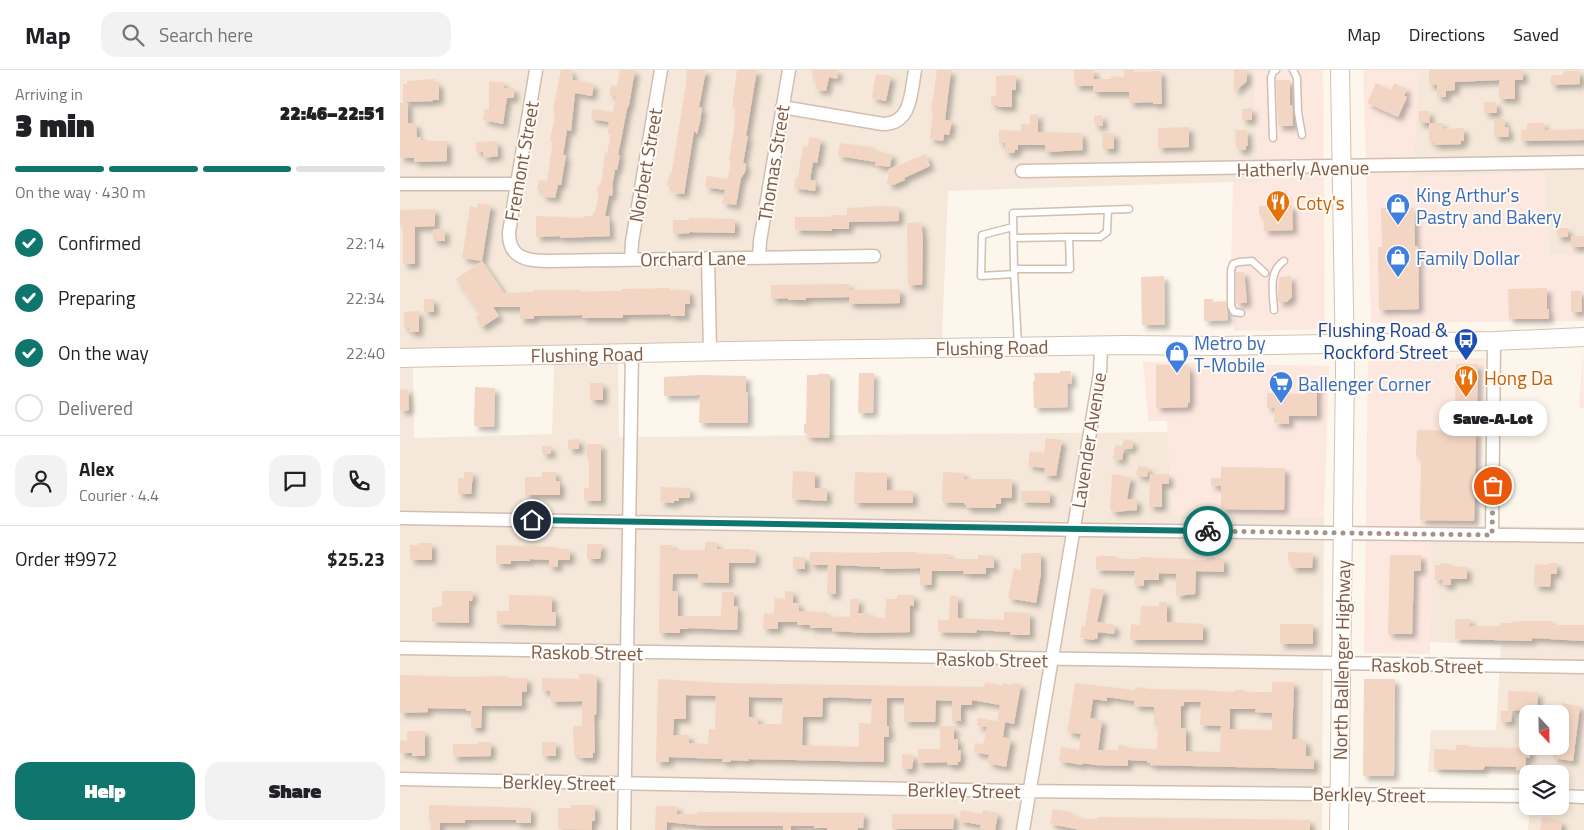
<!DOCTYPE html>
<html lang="en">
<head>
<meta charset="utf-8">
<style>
	:root { --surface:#fff; --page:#f2f2f2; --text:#202124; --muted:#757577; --line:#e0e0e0; --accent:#0f766e }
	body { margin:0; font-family:"Titillium Web",sans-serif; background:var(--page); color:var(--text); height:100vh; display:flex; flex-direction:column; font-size:19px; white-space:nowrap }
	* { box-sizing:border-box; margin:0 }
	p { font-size:16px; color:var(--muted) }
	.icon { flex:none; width:28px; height:28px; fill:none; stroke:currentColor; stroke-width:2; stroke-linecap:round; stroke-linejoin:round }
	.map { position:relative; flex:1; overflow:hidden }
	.details { display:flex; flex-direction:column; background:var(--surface); width:400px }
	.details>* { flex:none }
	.needle { width:32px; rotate:158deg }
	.fabs { position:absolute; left:1119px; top:635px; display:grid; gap:10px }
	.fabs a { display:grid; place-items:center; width:50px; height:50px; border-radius:10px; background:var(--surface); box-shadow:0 2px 8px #0003; font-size:25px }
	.pin { position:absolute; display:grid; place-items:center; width:42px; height:42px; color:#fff; margin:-21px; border:2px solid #fff; border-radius:50%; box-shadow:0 1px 5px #0007 }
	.courier { position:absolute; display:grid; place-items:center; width:50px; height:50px; margin:-25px; border:4px solid #0f766e; border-radius:50%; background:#fff; color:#222; box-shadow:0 1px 6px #0007 }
	.bubble { position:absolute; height:35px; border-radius:15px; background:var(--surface); box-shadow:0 2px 8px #0003; font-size:16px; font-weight:800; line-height:35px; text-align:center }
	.headline em { font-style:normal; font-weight:800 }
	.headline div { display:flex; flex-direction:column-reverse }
	.headline { display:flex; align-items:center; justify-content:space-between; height:85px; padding:0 15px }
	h1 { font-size:32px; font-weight:800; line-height:38px }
	.bar { display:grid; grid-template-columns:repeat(4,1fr); gap:8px 5px; align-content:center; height:60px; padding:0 15px }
	.bar i { height:6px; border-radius:4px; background:var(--line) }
	.bar .on { background:var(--accent) }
	.bar p { grid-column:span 4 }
	.line { display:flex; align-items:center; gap:12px; padding:0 15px; border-top:1px solid var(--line) }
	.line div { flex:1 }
	.round { display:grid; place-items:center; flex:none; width:52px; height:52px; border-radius:15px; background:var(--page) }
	ol { padding:0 15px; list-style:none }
	li { display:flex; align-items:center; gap:15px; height:55px }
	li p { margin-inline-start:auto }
	li .icon { padding:5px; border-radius:50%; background:var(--accent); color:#fff; stroke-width:4 }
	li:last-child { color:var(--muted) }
	li i { width:28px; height:28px; border:2px solid var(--line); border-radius:50% }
	.button { display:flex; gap:10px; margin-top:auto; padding:10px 15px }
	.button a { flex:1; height:58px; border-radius:15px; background:var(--accent); color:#fff; font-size:20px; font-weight:800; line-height:58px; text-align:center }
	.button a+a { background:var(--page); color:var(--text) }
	header { display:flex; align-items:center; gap:30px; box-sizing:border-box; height:70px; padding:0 25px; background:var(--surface); border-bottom:1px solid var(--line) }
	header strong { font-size:24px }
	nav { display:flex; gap:28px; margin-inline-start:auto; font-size:18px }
	.search { width:350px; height:45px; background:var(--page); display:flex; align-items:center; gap:12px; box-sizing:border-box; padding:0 18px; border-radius:15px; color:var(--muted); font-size:19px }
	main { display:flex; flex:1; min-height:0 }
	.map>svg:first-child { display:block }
</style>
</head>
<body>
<header>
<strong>Map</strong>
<div class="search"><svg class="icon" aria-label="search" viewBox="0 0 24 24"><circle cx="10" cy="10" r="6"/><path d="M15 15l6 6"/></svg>Search here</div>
<nav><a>Map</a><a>Directions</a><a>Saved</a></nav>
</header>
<main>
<section class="details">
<div class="headline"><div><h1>3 min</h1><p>Arriving in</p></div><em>22:46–22:51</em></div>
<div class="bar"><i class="on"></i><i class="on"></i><i class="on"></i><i></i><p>On the way · 430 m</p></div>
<ol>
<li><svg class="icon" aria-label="check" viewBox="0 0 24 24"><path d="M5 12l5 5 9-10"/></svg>Confirmed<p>22:14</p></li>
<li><svg class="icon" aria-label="check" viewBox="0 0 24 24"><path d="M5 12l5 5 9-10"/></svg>Preparing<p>22:34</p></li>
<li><svg class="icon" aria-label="check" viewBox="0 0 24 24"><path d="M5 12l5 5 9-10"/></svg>On the way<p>22:40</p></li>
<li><i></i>Delivered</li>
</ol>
<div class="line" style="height:90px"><a class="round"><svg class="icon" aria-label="person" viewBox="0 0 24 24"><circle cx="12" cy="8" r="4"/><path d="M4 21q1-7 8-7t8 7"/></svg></a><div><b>Alex</b><p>Courier · 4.4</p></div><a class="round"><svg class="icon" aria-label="chat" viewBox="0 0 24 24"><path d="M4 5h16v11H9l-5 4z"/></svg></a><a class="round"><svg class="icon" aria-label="phone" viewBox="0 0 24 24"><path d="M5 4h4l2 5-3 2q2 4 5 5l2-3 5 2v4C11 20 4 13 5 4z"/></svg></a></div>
<div class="line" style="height:65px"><div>Order #9972</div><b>$25.23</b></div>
<div class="button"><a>Help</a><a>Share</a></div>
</section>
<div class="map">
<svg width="1184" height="760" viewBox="0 0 1184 760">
	<defs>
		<filter id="shadow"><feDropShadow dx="4.5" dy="4.5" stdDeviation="2.5" flood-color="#0004"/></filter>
	</defs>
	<rect width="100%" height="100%" fill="#fdf6ec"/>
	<path fill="#f5e8da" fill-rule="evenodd" d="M0,0h853l6,113 -26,-1 -285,9 -6,148 -542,13z
		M1019,0h165v184l-35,2 -5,-84 -132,6z
		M218,293l1,74 549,-5 5,83 151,2 -2,313h-922v-464l13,-1 1,73 138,-4 2,-70z
		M1031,453l48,3 105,1v303h-56l2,-24h30v-32l-33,1 -99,-3 3,-42h65l5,-85 -71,-3zM1128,644h32v32h-32z"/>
	<path fill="#fde8e0" d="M853,0h70l2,259 -91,2 -3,-65 2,-84h26z
		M963,0h56l-6,108 131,-6 5,84 35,-2v67l-213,2z
		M1183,280l1,58 -5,1z
		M1085,288l-6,168 -48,-3 -1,131 -66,-1 4,-292z
		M743,292l186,4 -5,151 -151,-2 -6,-94h-19z"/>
	<path fill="#f3d5c3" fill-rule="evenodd" filter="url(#shadow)" d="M161,0h11l-1,5 2,1v4l21,4 -2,12 -17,-3 -4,38 -4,-1 -4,25h3l-5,30h-3l-3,13 -13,-2 1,-6h-6l2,-10 8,1 6,-40h-3l5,-26 -1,-5h-1z
		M220,0h15l-6,35 -2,4 -9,46h2l-3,15h-2l-3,16h1l-1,10 -3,-1 -4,21h4l1,20 -50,2v-2l-24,1v-21l48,2v-2h9v-3h2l4,-20h-2l1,-8h2l2,-7 3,-25h2l4,-19 -3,-1 1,-11 -18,-3 1,-10 21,3 3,-16 -7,-1 2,-10 6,1z
		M287,0h19l-7,37 3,1 -2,14 -3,12 -3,-3 -10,63 -12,-1 1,-6 -6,-1 2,-10 3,-5 14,-87z
		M337,0h20l-11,66h2l-5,27 3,1 -1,8 -4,6 -5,27 -14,-2 3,-13 -20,-3 2,-11 21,3 3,-18h-2l6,-39 -1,-1 2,-14h-4z
		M412,0h26l-1,9 -8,-2 -3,14 -11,-2 2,-10h-4z
		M537,0h14l-6,50 7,1 -3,14 -5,-1 -1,7 -13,-2 3,-28h-2z
		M674,0h20v9h17v-3l13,1v-7h10v2l27,-1 1,33h-9v-2l-24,1v-11h-36v-6h-18z
		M834,0h13v11l-13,11z
		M1029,0h94v10h-8v19h-16v-19l-44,2v8l-9,1v6h-9v-12h-8z
		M1167,1h13v13l-29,1v-10h12v-3z
		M476,4l15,2 -5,25 -14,-3z
		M616,5v15h-4v17h-14l-1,-2h-6v-9h5v-20z
		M34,9v4h5v17h-7l1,1 -30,1v-18h4v-3z
		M876,10h14v25h2l1,21h-15z
		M89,12h15v6h10v10h-7l-4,26 -20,-4 2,-11 4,1z
		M976,13l15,7 3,-7 13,6 -3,7 3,1 -9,20 -31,-14z
		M1084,32h12l1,11h-13z
		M0,33h8v20h8l1,15 4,-1v3l3,1h23v20l-33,1v-4h-14z
		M852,38v12h-10v-11z
		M1019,41h10l1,12h-11z
		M638,44v18l44,1 1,17 -38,2v-7h-27v5h-3v3h-10v-10h-6v-13l22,1v-7h9v-9z
		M702,45l1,11h-8l-1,-10z
		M1094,49h11v8h3l1,10h-15z
		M1029,53h14v6l21,-1v13h-3v3l-27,1v-3h-5z
		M1127,53h17l1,7 39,-1v11l-63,1v-11l6,-1z
		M789,57v20l-31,1v-20z
		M835,60h12l1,16h-2v4h-8l-1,-4h-1z
		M702,63h12v16h-11z
		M409,67l12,2 -3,19 -1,5 -4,-1 -3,18 6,1 -1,10 -21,-3 2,-11 2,1 1,-7 3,-20 2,-5 4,1z
		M97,71l1,15 -15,2v-6h-7v-10z
		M440,73l32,4v3l20,4 -2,13 -15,-2 1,-3 -38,-6z
		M526,84l4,12 -26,12 1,2 -12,5 -6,-1 2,-15z
		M78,133l13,2 -9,56 22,32 30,-1v-2h47v2l26,-1h15v-2l48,-1v2h19l1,14h-5v12h-15v-2l-47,1v3h-41v-3l-48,1v3h-14v-12h-27l6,9 -17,11 -7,-10 5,-3 -24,-35 26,-18 -20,-3 8,-52 7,2z
		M892,135l1,25 -29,1 -1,-16h-4v-9z
		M482,136l17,1v14l-50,1v7h-17v2l-37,-1v-13h36v-2h16v-7z
		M1008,137l6,1 1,38h3l1,63 -40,1 -1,-63h4l-1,-39z
		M35,139v17l-20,1v37h-12v-38h-3v-16z
		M289,148l46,1v14l-45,-1v1l-17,1v-14h16z
		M521,152l2,17 -1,46h-14l-1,-62z
		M1157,158h11v9h-11z
		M45,159v12h-12v-11z
		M1171,166h13v11h-13z
		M836,202h8l3,31h-11z
		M764,206l1,49h-23l-1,-48z
		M891,206l1,21 -5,5h-9l1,-25z
		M449,214l1,6 50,-1v14l-51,1v-7l-43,1v2h-18v-2l-17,1v-14z
		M1147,218v21h2v10h-40l-1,-30z
		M1171,221h10l1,21h-11z
		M24,229h10v13h-10z
		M804,229h9v3l13,-1 2,19 -24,1z
		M19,241v21h-10v-4h-5v-16z
		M1056,294h22l-1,44h-22z
		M756,295h32v5l2,-1v33l-2,1v4l-32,1z
		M660,301h11l1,12 -5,1 1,23 -34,1 -1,-27h2l-1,-8h26z
		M459,303h15l-1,40h-15z
		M418,304h12l-1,64 -22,-1v-4h-3v-9h2l1,-49h11z
		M300,305l46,1v16h2v31h-49l1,-28 -36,1v-19z
		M906,310h11v36h-28v8l-15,-1 1,-15h-8v-15l38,1z
		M190,313h13v17h-13z
		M75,317l20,1 -1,39 -20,-1z
		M8,319l1,21 -9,1v-21z
		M1017,360l59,1 -2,90 -54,-1 1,-63h-5z
		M646,368l16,2 -6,36 -12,-1 1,-7 -17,-2 2,-15 14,2z
		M179,369v10h-11v-9z
		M724,369l9,2 -1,8 -8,-1 -2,12 -9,-1 2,-14 7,1z
		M187,374h14v57l-17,-1v-12h5v-29h-2z
		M142,376h9v8h-9z
		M738,396l11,2 -2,9 -11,-2z
		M821,397l64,1 -1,42 -63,-1v-23h-10v-8h10z
		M393,401l22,1v16h12v13l-35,-2z
		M64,402h9l-2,22h-13v-16h6z
		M142,402h14v9h4v14h-35v-18h17z
		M455,402l32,1v17l26,1v12h-59z
		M543,402l21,1v6h48v19h-11v6h-5v4h-30l1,-3 -3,-1v-1l-22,-1z
		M712,404l19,3 -4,22h10v11l-24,2v-2h-3z
		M750,404h19v10h-7v23h-13z
		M261,417l29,1v10h-11v3h-5v2l-14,-1z
		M621,421h29v12l-29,-1z
		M305,472h11l1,7h33v2h6l-1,12h-26v20l-31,-1v-8h-25l-1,17h6v25h43l1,-24h12v14h4l-1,24 -49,-2v1h-8v4h-21l1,-88h13l-1,5h33z
		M18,473h14v17h-22v-15h8z
		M187,474h15l-2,15h-13z
		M96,475l60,2v2h14v11h-12v7h-9v-7l-19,-1v2h-19v3h-15z
		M410,482l70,1v-1h37v2h32v5h29v-4l16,1v12h-8v6h-23l1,-3h-32l-1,14h-11v-17l-40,1v-2l-44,-2v29h-9l1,-29h-18z
		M888,482l25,1 -1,15h-21v-7h-3z
		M628,483h13v20l-5,30 -28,-5 6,-30 7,2v-16z
		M990,485h31v16h-7l-2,63h-24z
		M700,486h16v3h24v-2l66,3v-1l4,-1h10l4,1v13l-28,-1 -1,23 -19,2v-22l-17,-1v7h-15v6l-10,-1 1,-14 -39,-1v-13z
		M393,487h12v12h-12z
		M1040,493l11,1v3h16v12h-16v6h-9l1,-5h-8v-15h5z
		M1148,493h9v11h-6l-1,13 -16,-1 1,-22 13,1z
		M691,518l13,2 -7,32 18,3 -1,9 -16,-2 -1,7 -2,-1 -1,2 -14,-2 2,-12 3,1z
		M42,521h31l-1,10h-3v22l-37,-1v-14l10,-2z
		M385,521h8v12h6v8l27,1v4l24,1v-18h9l-1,14h11v4l16,1 1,-19h11v-4h17v11l-4,-1v27l-42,1 -36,-2v-3h-22v-3h-13v-3h-19v7h-15l1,-16 10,1 1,-16 10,1z
		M109,525l43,1v16h4v14l-59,-2v-13h12z
		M550,526h8v22l46,2v-8l26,1v22h-20v-3l-33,-2 -1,3 -38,-1v-12h11z
		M759,532h8v20l36,2v16h-73l1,-16 9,1 1,-19h18z
		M1055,549h15v7h30v-3h12v-1l8,-1h31v4h33v16l-52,-3v3l-77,-2z
		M880,554h33v20h-33z
		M179,604h14v2h4l-1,39h-2l1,38h-2v5h-14v-3h-5l-1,-29h9v-25l-31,1 -1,-11h-8v-13l37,1z
		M0,605l63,2 44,-1v2h20v13l-5,1v14h-40l-1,22h-10v-17h-5v-2l-38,-1v4l-28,1z
		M258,609l64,4 262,4 1,-5 18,4v-3l8,2 1,-2 9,1 -7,40 -9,-2 -2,15 8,2 -5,28 -18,-4 1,-8 -15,-3 1,-9 8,2 4,-18 -10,-1 1,-8 19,3 3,-16 -28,-5v5h-11v16h-9v-20l-16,-1 -1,22h-31v-24h-17v28l2,1v10h-5v25l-135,-3v2l-18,-1 -1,2h-8v-3l-53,-2v5h-13zM286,625l30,1 -1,33h-6l-1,15 -19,-1v-8h-16l1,-16h12zM349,627l34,1 -1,26h-24v-7h-9zM428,627l44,2 -1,25 -12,-1v24l-57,-2 1,-28h19l1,-19h5z
		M964,609h31l-1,97h-31z
		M874,612h20l-2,57h10v2h4v15l8,1v12l-164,-4v-2h-3v-2l-19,-1v6l-33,-1 -12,-2 -1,2 -23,-4 2,-14 18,3 2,-16 -14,-2 8,-49 60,7v-3l16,2 58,1v1l26,1v-2h9v2h28v-9zM707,627l27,4v5l20,1v18h4l-1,24 -30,-1v-2l-9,-1v5h-20l4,-30 -12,-2 3,-19 14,2zM784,632h17l-1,23 21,1 -1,26 -34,-1v-23h-5v-22h3zM830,639h26l-1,3 17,1v17l-42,-1z
		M1108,621l30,1 -1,19 -29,-1z
		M1162,633l18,3 -7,55 -20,-3 2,-12h5v-33z
		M1101,641h11l-1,11h-10z
		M1120,647h8v31h2v10l-4,-1 -1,14 -9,-1v-3l-31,-1 -2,4 -49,-1v-20l22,1v-5h11v2l52,1z
		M540,656h14v13h4v11h3l-1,12h-2v3h-11v-3l-29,1v-14h22z
		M7,661h18v25h-13v-3h-12v-13l7,1z
		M78,672h13v14l-38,1v-13h25z
		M142,672h14v14h-14z
		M502,684l12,1 -2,14h-10z
		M29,735l102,3v15h-15v-3h-51v3h-25v7h-9v-8h-2z
		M171,735h24v16h-3v9l-34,-1v-21h13z
		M256,736h21v8h20v-2l167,1 -1,15h-5v2h-31v-2h-13v-2h-23v4h-8v-4h-78l-38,-4v8h-12z
		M653,739l17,3v3l8,1 -1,3h20v-2l213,3v10h-229l-31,-6z
		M561,740l21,4 1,-4 15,3 -3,17h-15l1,-5 -22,-4z
		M492,744h62l-1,15h-61z
		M1142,747l20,4 -1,9h-21z"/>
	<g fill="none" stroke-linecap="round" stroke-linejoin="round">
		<g stroke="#d1beb0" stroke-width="9">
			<path id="service" d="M893,0l4,8 1,34 4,23
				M873,68l-2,-60 2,-6 3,-2
				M613,157l-31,8 -1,41 33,-2
				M669,167h31l7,-5 1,-22
				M613,168l56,-1 1,32h-56l-1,-56 116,-4
				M614,201l4,74
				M874,240c-1,-17 -6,-39 10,-49
				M841,243l-7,-1 -3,-6v-36l2,-6 6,-2 13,-1 13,12"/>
		</g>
		<g stroke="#d1beb0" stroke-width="15">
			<path id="minor" d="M136,0l-27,162c-1,25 17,29 37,29l328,-5
				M382,37l101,17c29,0 28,-33 32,-54
				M622,101l562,-9
				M0,114h116
				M359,187l1,-16 29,-171
				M308,188l2,93
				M231,189l1,-17 29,-172
				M0,448l686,12 498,6
				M1092,465l2,-194
				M0,578l1184,19
				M0,709l616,12 512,5
				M1160,726l24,1
				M224,760l8,-477
				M623,760l77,-457 1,-27"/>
		</g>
		<g stroke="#d6c0b0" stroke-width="20">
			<path id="secondary" d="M0,288l331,-7 394,-6 97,1 272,-5 90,-4
				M939,760l6,-461 -5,-299"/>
		</g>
		<use href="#service" stroke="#fff" stroke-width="6"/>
		<use href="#minor" stroke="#fff" stroke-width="12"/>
		<use href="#secondary" stroke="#fff" stroke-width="18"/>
	</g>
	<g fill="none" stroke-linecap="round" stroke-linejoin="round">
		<path stroke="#a89285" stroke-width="5" stroke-dasharray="0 9" d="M808,461l284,4 1,-49"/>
		<path stroke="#0f766e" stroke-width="6" d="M132,450l676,11"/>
	</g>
	<defs>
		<g id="restaurant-pin" transform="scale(1.25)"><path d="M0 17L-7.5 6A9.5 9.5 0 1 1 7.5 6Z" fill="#e8710a" stroke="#fffaf3"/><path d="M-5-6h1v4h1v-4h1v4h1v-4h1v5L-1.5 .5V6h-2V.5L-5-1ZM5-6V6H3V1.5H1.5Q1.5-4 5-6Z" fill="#fff"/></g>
		<g id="shop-pin" transform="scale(1.25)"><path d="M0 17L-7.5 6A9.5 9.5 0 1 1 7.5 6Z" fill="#3f7fe0" stroke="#fffaf3"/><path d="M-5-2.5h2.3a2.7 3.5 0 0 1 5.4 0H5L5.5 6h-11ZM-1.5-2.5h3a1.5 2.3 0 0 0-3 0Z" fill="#fff"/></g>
		<g id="bus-pin" transform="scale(1.25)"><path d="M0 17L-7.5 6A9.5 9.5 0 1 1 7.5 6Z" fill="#1a4fb4" stroke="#fffaf3"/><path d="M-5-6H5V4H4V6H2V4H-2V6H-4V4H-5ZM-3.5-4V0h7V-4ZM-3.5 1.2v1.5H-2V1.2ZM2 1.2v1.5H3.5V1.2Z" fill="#fff"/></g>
		<g id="supermarket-pin" transform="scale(1.25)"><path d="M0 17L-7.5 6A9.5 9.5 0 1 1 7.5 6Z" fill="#3f7fe0" stroke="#fffaf3"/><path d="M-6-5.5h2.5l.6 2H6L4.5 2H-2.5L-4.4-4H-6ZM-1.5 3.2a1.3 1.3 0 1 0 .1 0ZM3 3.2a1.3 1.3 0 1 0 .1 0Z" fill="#fff"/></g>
	</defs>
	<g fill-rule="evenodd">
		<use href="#restaurant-pin" x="878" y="132"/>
		<use href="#shop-pin" x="998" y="135"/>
		<use href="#shop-pin" x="998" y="187"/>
		<use href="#bus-pin" x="1066" y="270"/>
		<use href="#shop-pin" x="777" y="283"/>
		<use href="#restaurant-pin" x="1066" y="307"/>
		<use href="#supermarket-pin" x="881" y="313"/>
	</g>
	<g text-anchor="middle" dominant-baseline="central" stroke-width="4" stroke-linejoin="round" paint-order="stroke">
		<g font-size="19" fill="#7a5c4d" stroke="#fffaf3">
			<text transform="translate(121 91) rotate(-80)">Fremont Street</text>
			<text transform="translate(373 93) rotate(-81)">Thomas Street</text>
			<text transform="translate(245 95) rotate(-80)">Norbert Street</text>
			<text transform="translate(903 98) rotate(-1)">Hatherly Avenue</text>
			<text transform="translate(293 188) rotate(-1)">Orchard Lane</text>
			<text transform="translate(592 277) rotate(-1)">Flushing Road</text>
			<text transform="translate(187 284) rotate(-1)">Flushing Road</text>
			<text transform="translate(688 370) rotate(-81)">Lavender Avenue</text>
			<text transform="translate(187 582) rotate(1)">Raskob Street</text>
			<text transform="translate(592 589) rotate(1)">Raskob Street</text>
			<text transform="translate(941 590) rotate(-89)">North Ballenger Highway</text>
			<text transform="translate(1027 595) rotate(1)">Raskob Street</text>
			<text transform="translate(159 712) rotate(1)">Berkley Street</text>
			<text transform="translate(564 720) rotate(1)">Berkley Street</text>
			<text transform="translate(969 724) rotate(1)">Berkley Street</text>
		</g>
		<g font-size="19" fill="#366cbe" stroke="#fffaf3" text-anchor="start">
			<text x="1016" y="124">King Arthur's<tspan x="1016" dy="22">Pastry and Bakery</tspan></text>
			<text x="1016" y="187">Family Dollar</text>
			<text x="794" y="272">Metro by<tspan x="794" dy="22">T-Mobile</tspan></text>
			<text x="898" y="313">Ballenger Corner</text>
		</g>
		<g font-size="19" fill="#c56008" stroke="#fffaf3" text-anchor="start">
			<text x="896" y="132">Coty's</text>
			<text x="1084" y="307">Hong Da</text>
		</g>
		<g font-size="19" fill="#164399" stroke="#fffaf3" text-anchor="end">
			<text x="1048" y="259">Flushing Road &amp;<tspan x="1048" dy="22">Rockford Street</tspan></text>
		</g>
	</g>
</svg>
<div class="fabs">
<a><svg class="needle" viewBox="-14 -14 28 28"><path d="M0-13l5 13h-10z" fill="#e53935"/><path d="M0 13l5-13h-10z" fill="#757577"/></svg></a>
<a><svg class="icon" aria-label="layers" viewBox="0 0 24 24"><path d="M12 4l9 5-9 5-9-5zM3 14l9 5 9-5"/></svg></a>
</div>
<div class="pin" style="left:1093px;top:416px;background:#ea580c"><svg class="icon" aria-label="bag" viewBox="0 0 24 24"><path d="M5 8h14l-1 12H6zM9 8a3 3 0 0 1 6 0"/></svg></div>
<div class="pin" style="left:132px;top:450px;background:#1f2937"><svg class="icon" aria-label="home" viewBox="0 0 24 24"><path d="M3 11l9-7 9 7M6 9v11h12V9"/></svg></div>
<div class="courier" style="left:808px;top:461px"><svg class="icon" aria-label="bike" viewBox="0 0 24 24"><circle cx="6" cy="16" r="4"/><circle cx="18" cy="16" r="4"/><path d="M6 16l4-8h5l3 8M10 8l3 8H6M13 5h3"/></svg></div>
<div class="bubble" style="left:1039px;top:331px;width:108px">Save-A-Lot</div>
</div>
</main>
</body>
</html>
